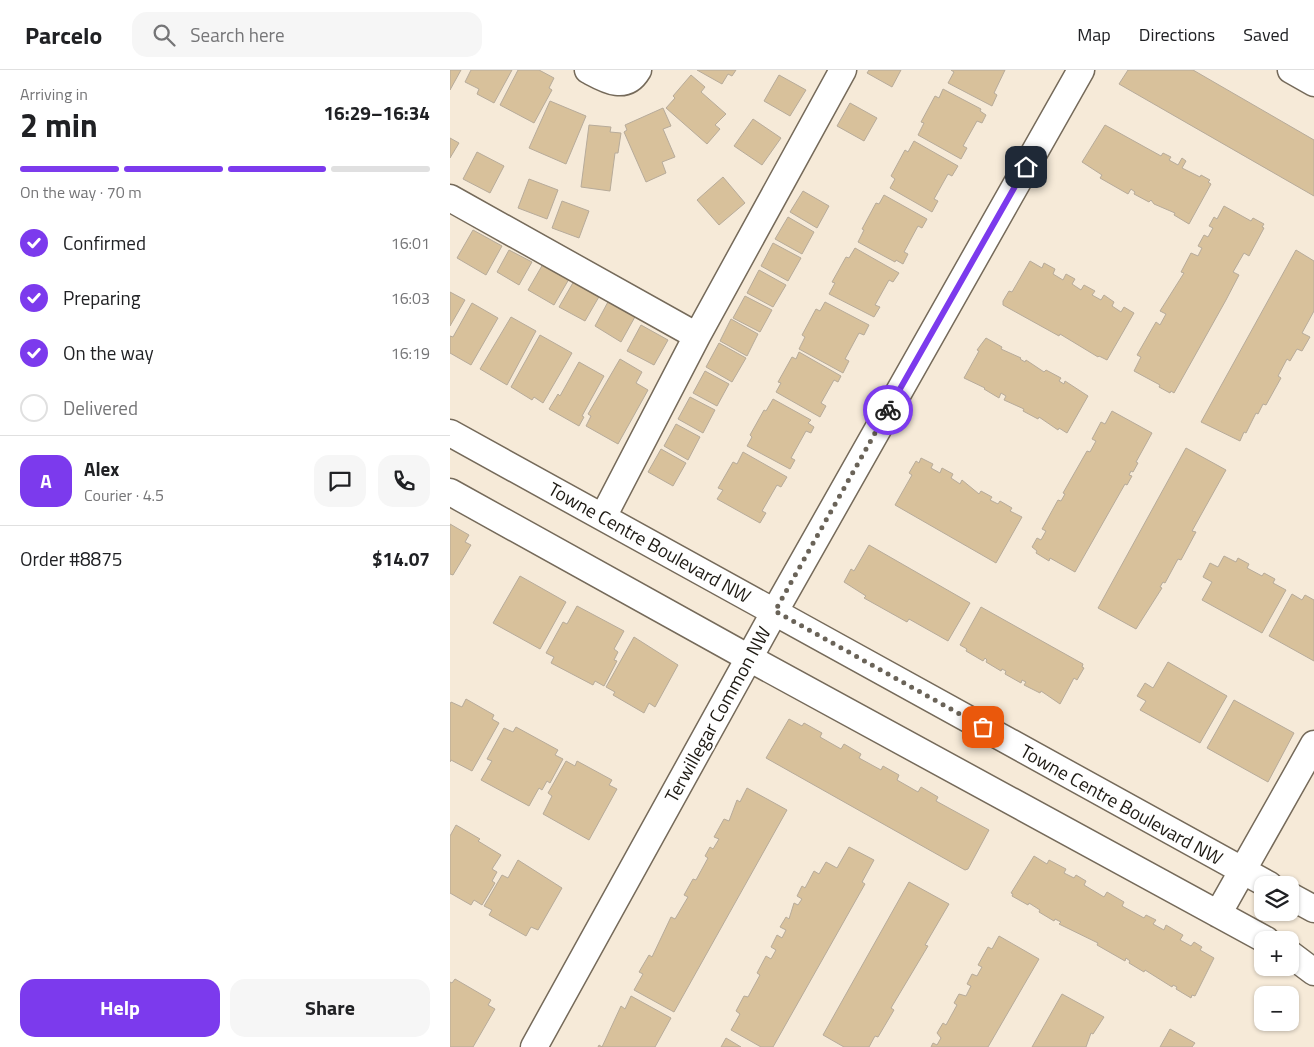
<!DOCTYPE html>
<html lang="en">
<head>
<meta charset="utf-8">
<style>
	:root { --surface:#fff; --page:#f6f6f6; --text:#202124; --muted:#757577; --line:#e0e0e0; --accent:#7c3aed }
	body { margin:0; font-family:"Titillium Web",sans-serif; background:var(--page); color:var(--text); height:100vh; display:flex; flex-direction:column; font-size:19px; white-space:nowrap }
	* { box-sizing:border-box; margin:0 }
	p { font-size:16px; color:var(--muted) }
	.icon { flex:none; width:28px; height:28px; fill:none; stroke:currentColor; stroke-width:2; stroke-linecap:round; stroke-linejoin:round }
	.map { position:relative; flex:1; overflow:hidden }
	.side { display:flex; flex-direction:column; background:var(--surface); width:450px }
	.side>* { flex:none }
	.fabs { position:absolute; left:804px; top:806px; display:grid; gap:10px }
	.fabs a { display:grid; place-items:center; width:45px; height:45px; border-radius:10px; background:var(--surface); box-shadow:0 1px 4px #0004; font-size:25px }
	.pin { position:absolute; display:grid; place-items:center; width:42px; height:42px; color:#fff; margin:-21px; border-radius:10px; box-shadow:0 2px 8px #0006 }
	.courier { position:absolute; display:grid; place-items:center; width:50px; height:50px; margin:-25px; border:4px solid #7c3aed; border-radius:50%; background:#fff; color:#222; box-shadow:0 1px 6px #0007 }
	.headline em { font-style:normal; font-weight:700 }
	.headline div { display:flex; flex-direction:column-reverse }
	.headline { display:flex; align-items:center; justify-content:space-between; height:85px; padding:0 20px }
	h1 { font-size:32px; font-weight:700; line-height:38px }
	.bar { display:grid; grid-template-columns:repeat(4,1fr); gap:8px 5px; align-content:center; height:60px; padding:0 20px }
	.bar i { height:6px; border-radius:4px; background:var(--line) }
	.bar .on { background:var(--accent) }
	.bar p { grid-column:span 4 }
	.line { display:flex; align-items:center; gap:12px; padding:0 20px; border-top:1px solid var(--line) }
	.line div { flex:1 }
	.round { display:grid; place-items:center; flex:none; width:52px; height:52px; border-radius:15px; background:var(--page) }
	ol { padding:0 20px; list-style:none }
	li { display:flex; align-items:center; gap:15px; height:55px }
	li p { margin-inline-start:auto }
	li .icon { padding:5px; border-radius:50%; background:var(--accent); color:#fff; stroke-width:4 }
	li:last-child { color:var(--muted) }
	li i { width:28px; height:28px; border:2px solid var(--line); border-radius:50% }
	.cta { display:flex; gap:10px; margin-top:auto; padding:10px 20px }
	.cta a { flex:1; height:58px; border-radius:15px; background:var(--accent); color:#fff; font-size:20px; font-weight:700; line-height:58px; text-align:center }
	.cta a+a { background:var(--page); color:var(--text) }
	header { display:flex; align-items:center; gap:30px; box-sizing:border-box; height:70px; padding:0 25px; background:var(--surface); border-bottom:1px solid var(--line) }
	header strong { font-size:24px }
	nav { display:flex; gap:28px; margin-inline-start:auto; font-size:18px }
	.search { width:350px; height:45px; background:var(--page); display:flex; align-items:center; gap:12px; box-sizing:border-box; padding:0 18px; border-radius:15px; color:var(--muted); font-size:19px }
	main { display:flex; flex:1; min-height:0 }
	.map>svg:first-child { display:block }
</style>
</head>
<body>
<header>
<strong>Parcelo</strong>
<div class="search"><svg class="icon" aria-label="search" viewBox="0 0 24 24"><circle cx="10" cy="10" r="6"/><path d="M15 15l6 6"/></svg>Search here</div>
<nav><a>Map</a><a>Directions</a><a>Saved</a></nav>
</header>
<main>
<section class="side">
<div class="headline"><div><h1>2 min</h1><p>Arriving in</p></div><em>16:29–16:34</em></div>
<div class="bar"><i class="on"></i><i class="on"></i><i class="on"></i><i></i><p>On the way · 70 m</p></div>
<ol>
<li><svg class="icon" aria-label="check" viewBox="0 0 24 24"><path d="M5 12l5 5 9-10"/></svg>Confirmed<p>16:01</p></li>
<li><svg class="icon" aria-label="check" viewBox="0 0 24 24"><path d="M5 12l5 5 9-10"/></svg>Preparing<p>16:03</p></li>
<li><svg class="icon" aria-label="check" viewBox="0 0 24 24"><path d="M5 12l5 5 9-10"/></svg>On the way<p>16:19</p></li>
<li><i></i>Delivered</li>
</ol>
<div class="line" style="height:90px"><b class="round" style="background:var(--accent);color:#fff">A</b><div><b>Alex</b><p>Courier · 4.5</p></div><a class="round"><svg class="icon" aria-label="chat" viewBox="0 0 24 24"><path d="M4 5h16v11H9l-5 4z"/></svg></a><a class="round"><svg class="icon" aria-label="phone" viewBox="0 0 24 24"><path d="M5 4h4l2 5-3 2q2 4 5 5l2-3 5 2v4C11 20 4 13 5 4z"/></svg></a></div>
<div class="line" style="height:65px"><div>Order #8875</div><b>$14.07</b></div>
<div class="cta"><a>Help</a><a>Share</a></div>
</section>
<div class="map">
<svg width="864" height="977" viewBox="0 0 864 977">
	<rect width="100%" height="100%" fill="#f6ead8"/>
	<path fill="#d8c19b" stroke="#b7ab9a" d="M0,0h11l-11,20z
		M21,0h41l-18,33 -17,-9 2,-5 -14,-7z
		M68,0h21l15,8 -5,10 3,2 -18,33 -34,-18z
		M247,0h39l-4,6 -4,-2 -6,10z
		M419,0h32l-9,17 -25,-14z
		M501,0h54l-11,23 3,2 -5,11 -44,-23 6,-11z
		M678,0h65l121,70v56l-195,-112z
		M241,5l14,12 -4,5 25,22 -11,11 5,4 -13,15 -41,-36 9,-10 -2,-2z
		M329,5l27,15 -16,26 -26,-15z
		M493,19l38,20 -1,2 6,4 -4,8 -5,-2 -14,25 4,2 -6,11 -43,-24 6,-12 -3,-1 14,-26 4,2z
		M100,31l36,15 -20,48 -37,-16z
		M400,33l27,15 -13,23 -27,-15z
		M213,38l8,18 -8,3 12,28 -13,5 4,11 -20,9 -22,-50 3,-2 -2,-5z
		M303,49l28,19 -19,27 -28,-19z
		M139,55l22,2 -1,5 11,1 -3,20h-3l-5,38 -29,-4z
		M655,55l56,31 2,-3 8,4 -2,3 9,5 4,-7 4,3 -4,7 18,9 1,-2 9,5 -2,2 3,2 -22,40 -15,-9 1,-2 -21,-9 -3,-4 -2,2 -15,-8 1,-2 -4,-3 -3,5 -28,-16 2,-3 -20,-13z
		M0,68l9,5 -9,15z
		M464,71l44,25 -6,10 -4,-2 -14,25 4,2 -6,11 -42,-24 5,-9 -4,-3 14,-26 3,2z
		M27,82l27,14 -14,27 -27,-14z
		M273,107l22,26 -26,22 -22,-25z
		M79,109l29,11 -11,29 -29,-11z
		M353,121l26,15 -12,22 -27,-16z
		M434,125l43,24 -5,9 -4,-2 -14,26 4,2 -5,10 -7,-4 -1,2 -37,-20 6,-12 -2,-1 14,-26 3,1z
		M112,131l27,10 -10,27 -27,-10z
		M774,136l27,15 2,-3 11,6 -2,3 2,1 -15,28 -5,-3 -11,19 6,3 -13,25 -52,93 -3,-2 -1,2 -11,-6 1,-2 -26,-14 7,-14 -4,-2 19,-33 4,3 6,-11 -6,-3 24,-38 -3,-1 10,-19 7,3 4,-8 -4,-2 6,-11 4,2 5,-9 -4,-2 5,-9 3,2z
		M338,147l26,15 -12,22 -27,-15z
		M23,160l29,16 -16,29 -29,-17z
		M323,173l28,15 -13,23 -27,-15z
		M405,178l44,25 -6,9 -4,-2 -14,25 5,2 -6,10 -45,-23 6,-11 -3,-1 14,-25 3,1z
		M59,180l23,12 -13,23 -22,-13z
		M846,180l18,11v50l-12,22 8,4 -8,14 -5,-2 -7,12 -3,-2 -9,17 3,2 -15,27 -3,-1 -5,10 -2,-1 -10,20 -2,-1 -4,9 -39,-19z
		M580,191l12,7 2,-5 11,6 -2,5 10,6 3,-6 9,5 -3,5 9,6 3,-5 11,6 -3,4 9,5 3,-5 10,7 -2,4 9,6 3,-5 10,6 -27,47 -8,-4 -1,1 -38,-23 -1,2 -56,-31v-4l6,-10 3,1z
		M93,194l26,15 -15,26 -26,-15z
		M309,200l27,15 -13,22 -26,-14z
		M124,211l26,14 -15,26 -26,-14z
		M0,222l15,8 -15,26z
		M295,226l27,14 -12,22 -27,-14z
		M159,230l27,15 -15,27 -26,-16z
		M375,232l44,23 -5,10 -5,-2 -14,26 4,2 -6,12 -44,-24 6,-12 -3,-2 14,-26 4,2z
		M22,233l26,15 -27,47 -21,-12v-17l3,1z
		M61,247l25,14 -29,54 -27,-16z
		M281,249l27,15 -11,22 -27,-15z
		M191,255l27,15 -14,25 -27,-14z
		M90,265l32,18 -29,50 -9,-6 -2,3 -21,-13z
		M536,268l16,9 -1,2 20,9 -1,1 5,3 1,-2 18,12 2,-2 15,8 -2,3 5,3 1,-3 23,15 -21,37 -8,-5 -1,2 -19,-13 -1,2 -15,-8 1,-2 -20,-9 2,-4 -5,-3 -2,5 -15,-9 1,-1 -21,-10 15,-27 -2,-1z
		M269,273l27,15 -14,24 -26,-15z
		M349,282l42,24 -3,6 -4,-2 -13,23 5,3 -6,11 -44,-25 5,-9 -3,-1 14,-25 4,2z
		M170,289l22,13 -6,11 12,7 -30,54 -32,-18 5,-10 -3,-2z
		M129,292l25,14 -22,40 2,1 -5,9 -30,-17 9,-15 2,2z
		M255,301l24,13 -12,22 -24,-13z
		M240,327l25,13 -12,23 -25,-14z
		M323,329l38,21 -3,3 6,4 -3,6 -5,-2 -15,27 4,2 -5,9 -43,-23 5,-9 -2,-2 14,-25 2,1z
		M662,341l40,22 -16,29 2,1 -5,9 -2,-1 -2,4 3,1 -5,9 -2,-1 -50,88 -25,-14 -1,3 -13,-8 1,-2 -5,-4 5,-9 4,2 5,-9 -4,-2 16,-29 3,1 4,-7 -2,-1 24,-42 3,1 6,-11 -4,-2 9,-17 4,2z
		M226,354l24,13 -12,23 -24,-14z
		M736,378l40,22 -34,61 4,1 -15,28 -3,-1 -13,24 -2,-1 -3,5 2,1 -26,41 -38,-21z
		M211,379l25,14 -13,23 -25,-14z
		M293,382l44,25 -6,10 -4,-2 -15,26 4,2 -6,10 -43,-24 6,-9 -5,-2 15,-26 4,2z
		M471,388l12,6 -2,4 9,5 2,-5 11,6 -2,4 9,6 2,-4 17,14 2,-3 11,6 -2,3 8,4 2,-3 12,7 -2,3 12,6 -26,46 -101,-58 17,-30 -3,-2 7,-12 3,2z
		M0,454l19,11 -4,7 6,3 -18,30 -3,-1z
		M419,475l101,58 -22,38 -39,-22 -2,3 -43,-24 2,-2 -22,-14 7,-13 3,2z
		M774,486l12,6 2,-4 11,6 -2,4 15,8 2,-3 11,6 -2,4 13,7 -24,43 -60,-33 10,-18 -9,-5 7,-14 8,4z
		M70,506l46,26 -26,47 -47,-26z
		M842,524l10,6 3,-5 9,5v61l-45,-25z
		M127,536l47,25 -10,18 4,3 -4,8 3,1 -13,25 -9,-5 -2,4 -42,-22 3,-6 -8,-4 17,-31 4,2z
		M531,537l102,57 -1,3 2,1 -7,12 -3,-2 -14,26 -19,-13 -1,2 -16,-8 2,-3 -4,-2 -1,3 -16,-9 1,-3 -4,-2 -1,2 -15,-9 1,-2 -2,-2 -2,3 -17,-10 1,-2 -7,-4z
		M184,567l44,28 -23,42 -6,-4 -5,10 -31,-18 2,-3 -9,-5z
		M718,592l59,34 -27,47 -60,-33 6,-9 -9,-5 8,-13 8,5z
		M16,629l28,16 -2,4 7,4 -27,48 -21,-11 -1,2v-58l1,-2 11,5z
		M784,630l60,33 -26,49 -61,-34z
		M339,649l13,7 2,-3 18,10 -2,4 21,12 3,-5 17,10 -2,4 22,12 2,-4 16,9 -2,5 21,12 3,-5 17,10 -2,4 53,29 -21,39 -3,1 -199,-112z
		M66,657l42,23 -3,5 8,4 -13,24 -3,-2 -5,9 -3,-2 -10,18 -48,-26 11,-19 -5,-2 17,-31 9,4z
		M116,691l9,5 2,-5 35,19 -3,5 8,4 -28,51 -46,-26 9,-18 -4,-3z
		M297,718l40,22 -113,202 -40,-22 9,-16 -4,-2 10,-17 3,2 19,-40 4,2 13,-22 -4,-2 9,-16 3,1 12,-22 -3,-2 5,-9 3,2 6,-10 -5,-2 10,-18 5,2 8,-21 3,2z
		M6,755l24,14 -2,2 23,14 -9,14 5,3 -5,9 3,2 -13,22 -8,-5 -3,5 -21,-12v-57z
		M399,777l25,13 -12,22 3,2 -92,163h-12l-30,-17 9,-16 -4,-3 8,-15 4,1 12,-22 -3,-2 9,-17 5,3 5,-9 -5,-3 6,-12 5,3 4,-8 -6,-3 6,-10 3,2 5,-16 4,2 4,-6 -5,-3 5,-10 3,2 9,-17 5,3 7,-12 11,6z
		M584,786l13,8 2,-4 17,9 -2,4 10,5 2,-3 10,6 -2,4 20,12 3,-5 17,10 -2,4 22,12 2,-3 10,5 -3,4 11,6 2,-5 17,10 -3,5 11,6 3,-4 8,5 -2,3 14,8 -19,38 -3,-1 -1,3 -15,-9 1,-2 -4,-2 -1,2 -27,-17 -1,2 -15,-9 1,-2 -4,-3 -1,3 -28,-16 1,-2 -39,-19 2,-2 -6,-3 -1,2 -15,-9 1,-2 -11,-7 -1,2 -16,-9 1,-2 -2,-1z
		M68,790l44,28 -24,42 -7,-3 -5,9 -37,-21 3,-5 -8,-4 18,-31 6,3z
		M459,812l40,22 -24,41 3,1 -37,62 3,2 -16,27 -3,-1 -6,11h-25l-21,-12z
		M549,866l40,23 -51,88h-57l2,-4 4,2 4,-7 -4,-5 6,-10 3,2 11,-20 -3,-2 5,-9 7,2 5,-10 -4,-2 5,-10 5,2 5,-9 -4,-2 10,-18 4,2z
		M5,909l36,21 -3,5 7,4 -22,38h-23v-65l2,1z
		M612,924l42,23 -11,17 -2,-1 -5,14h-54z
		M181,926l40,22 -16,29h-57l1,-2 3,2 19,-41 4,3z
		M720,959l25,14 -3,4h-32z
		M276,968l15,9h-20z"/>
	<g fill="none" stroke-linecap="round" stroke-linejoin="round">
		<g stroke="#756a5a" stroke-width="29">
			<path id="minor" d="M138,0c17,9 37,22 50,0
				M841,0l23,13
				M0,128l247,138 146,-266
				M0,363l819,452
				M0,422l299,166 517,282
				M153,447l94,-181
				M840,826l24,13
				M768,844l96,-170
				M840,884l24,18
				M84,977l241,-436 306,-541"/>
		</g>
		<use href="#minor" stroke="#fff" stroke-width="26"/>
	</g>
	<g fill="none" stroke-linecap="round" stroke-linejoin="round">
		<path stroke="#6a6358" stroke-width="5" stroke-dasharray="0 9" d="M438,340l-113,201 208,116"/>
		<path stroke="#7c3aed" stroke-width="6" d="M438,340l138,-243"/>
	</g>
	<g text-anchor="middle" dominant-baseline="central" stroke-width="4.5" stroke-linejoin="round" paint-order="stroke">
		<g font-size="19" fill="#1e1a13" stroke="#fff">
			<text transform="translate(200 472) rotate(29)">Towne Centre Boulevard NW</text>
			<text transform="translate(267 644) rotate(-61)">Terwillegar Common NW</text>
			<text transform="translate(672 734) rotate(29)">Towne Centre Boulevard NW</text>
		</g>
	</g>
</svg>
<div class="fabs">
<a><svg class="icon" aria-label="layers" viewBox="0 0 24 24"><path d="M12 4l9 5-9 5-9-5zM3 14l9 5 9-5"/></svg></a>
<a>+</a>
<a>−</a>
</div>
<div class="pin" style="left:533px;top:657px;background:#ea580c"><svg class="icon" aria-label="bag" viewBox="0 0 24 24"><path d="M5 8h14l-1 12H6zM9 8a3 3 0 0 1 6 0"/></svg></div>
<div class="pin" style="left:576px;top:97px;background:#1f2937"><svg class="icon" aria-label="home" viewBox="0 0 24 24"><path d="M3 11l9-7 9 7M6 9v11h12V9"/></svg></div>
<div class="courier" style="left:438px;top:340px"><svg class="icon" aria-label="bike" viewBox="0 0 24 24"><circle cx="6" cy="16" r="4"/><circle cx="18" cy="16" r="4"/><path d="M6 16l4-8h5l3 8M10 8l3 8H6M13 5h3"/></svg></div>
</div>
</main>
</body>
</html>
